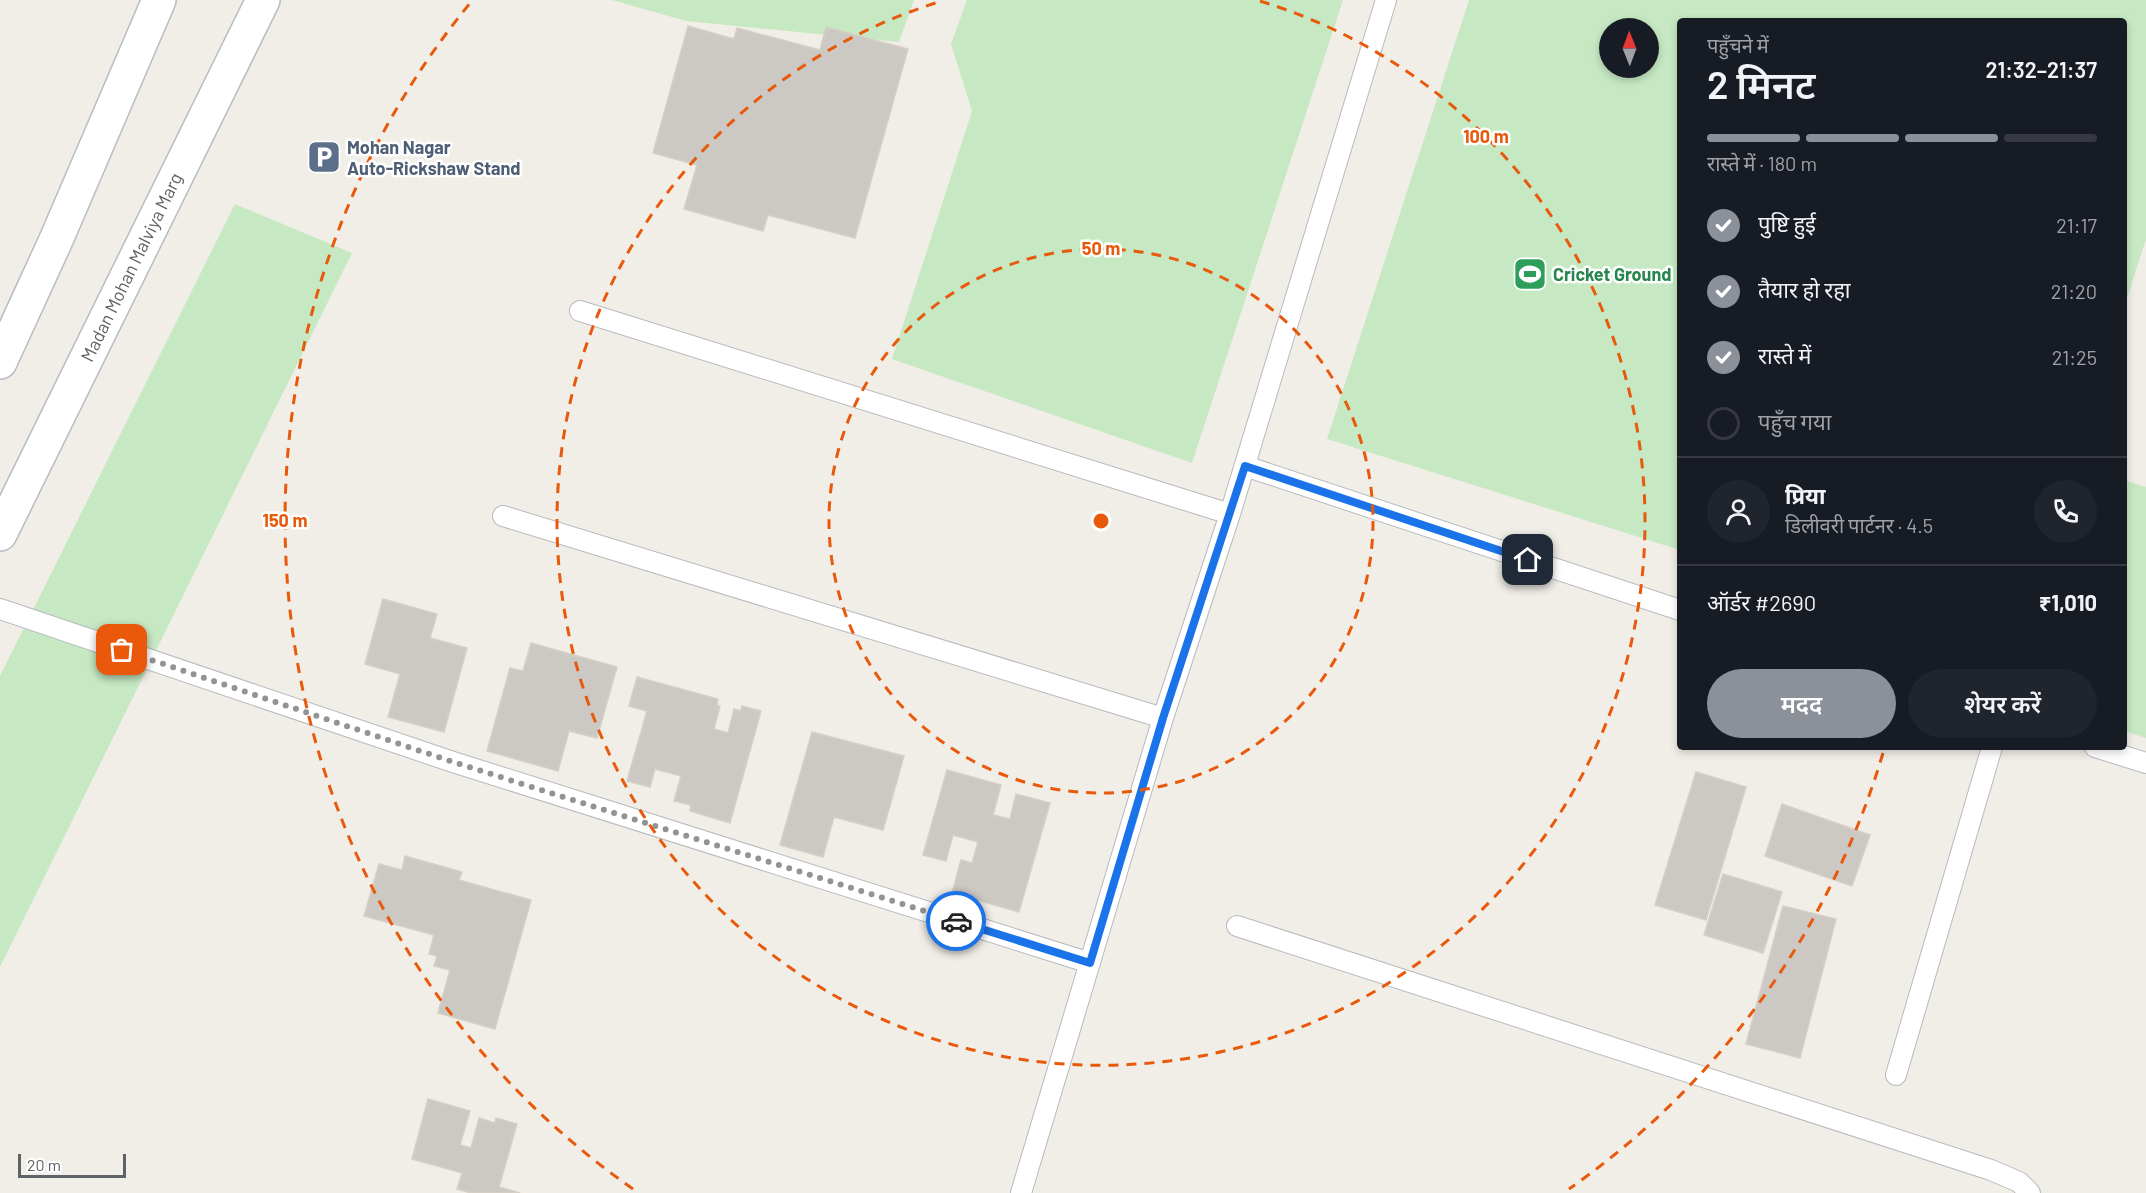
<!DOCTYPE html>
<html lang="hi">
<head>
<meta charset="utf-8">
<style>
	:root { --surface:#171b24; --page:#20242c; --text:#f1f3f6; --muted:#9ea1a6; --line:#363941; --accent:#8c9099 }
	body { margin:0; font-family:Barlow,"Noto Sans Devanagari",sans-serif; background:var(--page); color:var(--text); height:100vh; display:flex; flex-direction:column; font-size:22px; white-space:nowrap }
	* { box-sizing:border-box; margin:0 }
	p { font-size:20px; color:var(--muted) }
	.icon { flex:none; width:33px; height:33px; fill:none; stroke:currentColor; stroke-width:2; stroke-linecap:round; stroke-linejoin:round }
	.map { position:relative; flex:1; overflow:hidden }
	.sheet { position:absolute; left:1677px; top:18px; width:450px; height:732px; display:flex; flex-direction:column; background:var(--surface); border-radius:6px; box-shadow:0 3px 9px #0003 }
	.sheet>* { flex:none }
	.needle { width:39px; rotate:359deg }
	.tools { position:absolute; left:1599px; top:18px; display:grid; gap:12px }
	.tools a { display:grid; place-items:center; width:60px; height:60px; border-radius:50%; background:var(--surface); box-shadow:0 3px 9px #0003; font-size:30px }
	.scale { position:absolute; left:18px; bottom:15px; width:108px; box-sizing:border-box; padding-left:6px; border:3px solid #5e6368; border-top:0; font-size:16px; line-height:21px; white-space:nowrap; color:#5e6368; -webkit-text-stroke:4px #fff; paint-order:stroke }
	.pin { position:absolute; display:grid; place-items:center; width:51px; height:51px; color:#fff; margin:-26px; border-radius:12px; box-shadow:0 3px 9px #0006 }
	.courier { position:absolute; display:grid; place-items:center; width:60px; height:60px; margin:-30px; border:4px solid #1a73e8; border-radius:50%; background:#fff; color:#222; box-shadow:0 2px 8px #0007 }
	.overview em { font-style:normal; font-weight:600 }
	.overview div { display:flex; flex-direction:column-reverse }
	.overview { display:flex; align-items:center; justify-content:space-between; height:102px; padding:0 30px }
	h1 { font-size:39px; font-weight:600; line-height:45px }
	.bar { display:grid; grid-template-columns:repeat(4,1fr); gap:9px 6px; align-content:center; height:72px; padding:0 30px }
	.bar i { height:8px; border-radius:4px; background:var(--line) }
	.bar .selected { background:var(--accent) }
	.bar p { grid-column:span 4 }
	.line { display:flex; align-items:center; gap:15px; padding:0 30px; border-top:2px solid var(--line) }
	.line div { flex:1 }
	.round { display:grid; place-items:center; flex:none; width:63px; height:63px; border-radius:32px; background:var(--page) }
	ol { padding:0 30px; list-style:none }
	li { display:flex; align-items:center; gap:18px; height:66px }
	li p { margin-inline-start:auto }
	li .icon { padding:6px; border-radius:50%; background:var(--accent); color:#fff; stroke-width:4 }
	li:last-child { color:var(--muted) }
	li i { width:33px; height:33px; border:3px solid var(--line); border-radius:50% }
	.cta { display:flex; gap:12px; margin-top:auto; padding:12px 30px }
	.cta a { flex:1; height:69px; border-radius:36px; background:var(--accent); color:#fff; font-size:24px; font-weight:600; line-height:69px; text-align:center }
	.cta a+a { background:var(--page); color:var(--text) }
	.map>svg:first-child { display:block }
</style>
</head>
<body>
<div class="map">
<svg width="2146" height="1193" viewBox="0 0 2146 1193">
	<rect width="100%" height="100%" fill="#f1eee7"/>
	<path fill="#c6e9c3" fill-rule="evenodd" d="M612,0h302l-15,42 -213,-21z
		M967,0h376l-151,463 -300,-104 80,-248 -21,-67z
		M1469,0h677v239l-22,69v-287h-444v529l-353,-111zM1648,28v40h-38v-40z
		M235,204l117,49 -352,714v-291z
		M2124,480l22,7v251l-22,-7z"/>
	<path fill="#ccc9c4" stroke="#d6cfc5" stroke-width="1.5" d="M688,26l46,13 3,-11 83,22 6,-23 82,22 -53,189 -87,-23 -5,16 -79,-22 13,-44 -44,-12z
		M383,599l54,15 -7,24 37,10 -23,84 -56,-15 12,-43 -35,-10z
		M531,643l86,24 -20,71 -28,-7 -11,40 -71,-20 23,-83 13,3z
		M637,677l81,22 -1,6 3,1 -6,23 14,4 6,-24 7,2 1,-5 19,5 -31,112 -40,-12 1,-6 -17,-4 7,-25 -26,-7 -5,18 -23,-6 20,-70 -18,-5z
		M812,732l92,24 -21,74 -49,-13 -11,40 -43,-12z
		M947,770l54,15 -8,30 17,4 6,-25 34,9 -31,109 -67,-19 9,-33 11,3 6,-21 -25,-7 -7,26 -23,-6z
		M1696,772l50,15 -40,133 -51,-15z
		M1782,804l88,31 -18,51 -87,-30z
		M405,856l57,16 -3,8 72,20 -36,129 -57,-16 12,-43 -16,-4 3,-10 -8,-2 5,-19 -70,-19 15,-52 23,6z
		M1723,874l59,18 -19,61 -59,-18z
		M1783,906l53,13 -36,139 -54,-14z
		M428,1099l42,12 -10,34 11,3 8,-30 16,5 1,-5 21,6 -18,63 21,6h-49l-14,-4 5,-16 -50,-14z"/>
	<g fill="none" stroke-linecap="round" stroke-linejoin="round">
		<g stroke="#b7babe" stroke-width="22">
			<path id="lane" d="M580,311l650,203
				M1245,466l435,144
				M503,516l660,202
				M0,609l453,153 637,201
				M2095,747l51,16
				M1237,926l754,244 28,12 11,11
				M1896,1075l96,-328
				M1021,1193l142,-475 67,-204 156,-514"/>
		</g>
		<g stroke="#b8bcc1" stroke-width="36">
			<path id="secondary" d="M0,362l56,-122 103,-240
				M0,534l263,-534"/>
		</g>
		<use href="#lane" stroke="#fff" stroke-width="20"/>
		<use href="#secondary" stroke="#fff" stroke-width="33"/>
	</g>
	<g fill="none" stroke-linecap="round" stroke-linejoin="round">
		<path stroke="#919494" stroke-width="6" stroke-dasharray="0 10.8" d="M122,650l331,112 503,159"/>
		<path stroke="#1a73e8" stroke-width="8" d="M956,921l134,42 73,-245 82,-252 283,94"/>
	</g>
	<g fill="none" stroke="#e8590c" stroke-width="3" stroke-dasharray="10 8">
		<circle cx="1101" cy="521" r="272"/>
		<path d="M1260 1A544 544 0 1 1 942 1"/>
		<path d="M1883 753A816 816 0 0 1 1569 1189M633 1189A816 816 0 0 1 471 2"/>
	</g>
	<defs>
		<g id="parking-square" transform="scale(1.725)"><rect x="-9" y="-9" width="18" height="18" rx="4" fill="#5c6f8a" stroke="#fff"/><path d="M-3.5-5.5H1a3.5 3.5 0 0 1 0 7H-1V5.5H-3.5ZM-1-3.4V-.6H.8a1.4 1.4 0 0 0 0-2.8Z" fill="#fff"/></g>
		<g id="stadium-square" transform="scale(1.725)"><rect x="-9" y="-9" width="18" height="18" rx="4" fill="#2e9e5b" stroke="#fff"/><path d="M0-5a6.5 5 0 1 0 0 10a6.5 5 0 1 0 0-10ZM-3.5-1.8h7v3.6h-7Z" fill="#fff"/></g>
	</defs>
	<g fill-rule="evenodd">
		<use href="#parking-square" x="324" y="157"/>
		<use href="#stadium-square" x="1530" y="274"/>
	</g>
	<g text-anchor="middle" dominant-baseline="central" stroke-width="5" stroke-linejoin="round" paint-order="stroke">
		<g font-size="18" font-weight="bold" fill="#4e5e75" stroke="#fff" text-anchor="start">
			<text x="347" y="147">Mohan Nagar<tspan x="347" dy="21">Auto-Rickshaw Stand</tspan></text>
		</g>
		<g font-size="18" fill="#5e6368" stroke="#fff">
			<text transform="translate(131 267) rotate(-64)">Madan Mohan Malviya Marg</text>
		</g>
		<g font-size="18" font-weight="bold" fill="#27864d" stroke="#fff" text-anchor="start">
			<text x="1553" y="274">Cricket Ground</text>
		</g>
	</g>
	<circle cx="1101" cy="521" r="9" fill="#e8590c" stroke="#fff" stroke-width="3"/>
	<g font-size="18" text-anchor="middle" font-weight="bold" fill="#e8590c" stroke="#fff" stroke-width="5" stroke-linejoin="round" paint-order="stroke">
		<text x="1486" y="143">100 m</text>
		<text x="1101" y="255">50 m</text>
		<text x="285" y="527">150 m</text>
	</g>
</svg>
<div class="tools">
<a><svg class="needle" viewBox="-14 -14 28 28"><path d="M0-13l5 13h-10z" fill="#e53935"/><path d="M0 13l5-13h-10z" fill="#9ea1a6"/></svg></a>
</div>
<div class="scale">20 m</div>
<div class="pin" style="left:122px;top:650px;background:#ea580c"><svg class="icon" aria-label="bag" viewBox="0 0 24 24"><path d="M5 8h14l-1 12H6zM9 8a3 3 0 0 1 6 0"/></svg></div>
<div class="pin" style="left:1528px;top:560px;background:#1f2937"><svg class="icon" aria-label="home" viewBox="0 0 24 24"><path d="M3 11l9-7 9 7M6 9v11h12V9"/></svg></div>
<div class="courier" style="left:956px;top:921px"><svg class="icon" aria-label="car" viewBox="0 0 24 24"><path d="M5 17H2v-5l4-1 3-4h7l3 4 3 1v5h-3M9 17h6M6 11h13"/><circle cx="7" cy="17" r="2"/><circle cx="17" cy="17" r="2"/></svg></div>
<section class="sheet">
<div class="overview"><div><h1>2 मिनट</h1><p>पहुँचने में</p></div><em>21:32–21:37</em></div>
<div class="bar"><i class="selected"></i><i class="selected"></i><i class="selected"></i><i></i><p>रास्ते में · 180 m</p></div>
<ol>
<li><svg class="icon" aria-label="check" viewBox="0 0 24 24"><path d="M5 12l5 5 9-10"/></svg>पुष्टि हुई<p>21:17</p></li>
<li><svg class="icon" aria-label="check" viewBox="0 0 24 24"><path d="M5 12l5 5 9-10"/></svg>तैयार हो रहा<p>21:20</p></li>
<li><svg class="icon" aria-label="check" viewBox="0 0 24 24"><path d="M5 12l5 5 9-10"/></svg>रास्ते में<p>21:25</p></li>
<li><i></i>पहुँच गया</li>
</ol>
<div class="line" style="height:108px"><a class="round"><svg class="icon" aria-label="person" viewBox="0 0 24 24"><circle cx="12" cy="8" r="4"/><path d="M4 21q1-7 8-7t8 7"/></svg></a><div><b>प्रिया</b><p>डिलीवरी पार्टनर · 4.5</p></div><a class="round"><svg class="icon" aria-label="phone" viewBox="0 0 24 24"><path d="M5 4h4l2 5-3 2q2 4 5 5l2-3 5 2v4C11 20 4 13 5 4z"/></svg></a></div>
<div class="line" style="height:78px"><div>ऑर्डर #2690</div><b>₹1,010</b></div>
<div class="cta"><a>मदद</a><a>शेयर करें</a></div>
</section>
</div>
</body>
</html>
